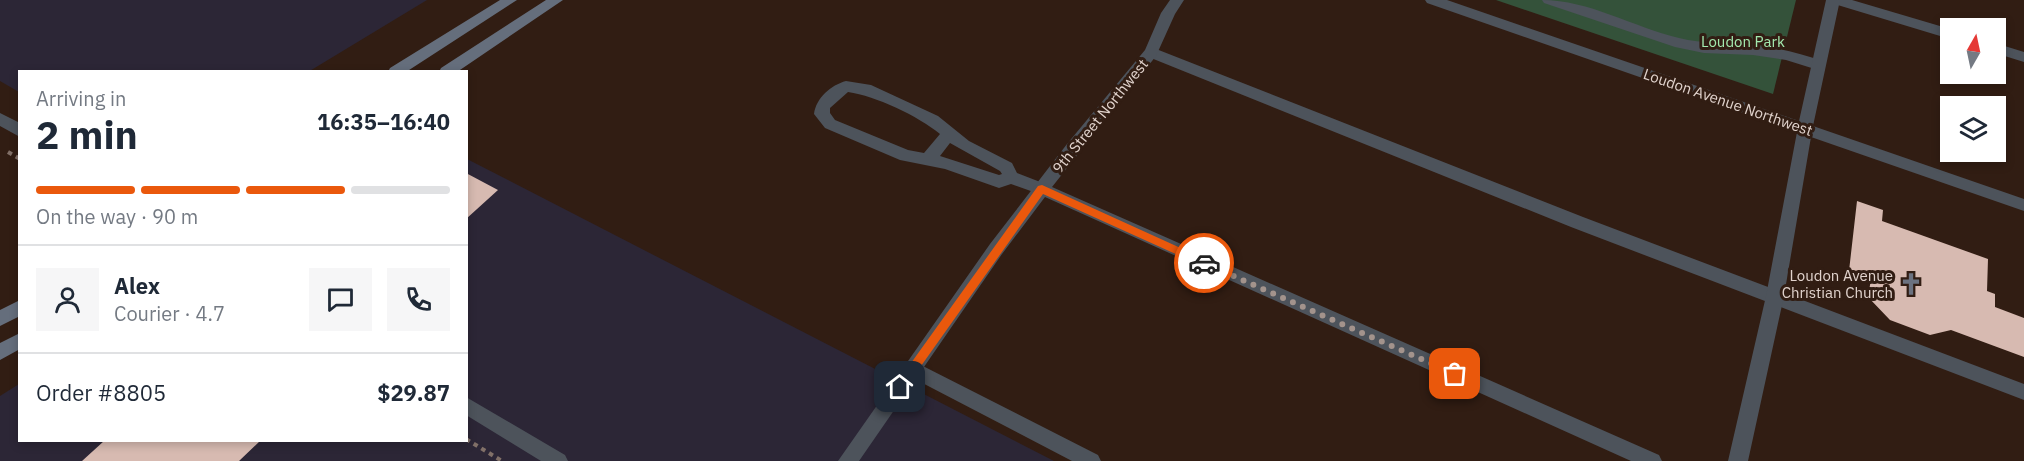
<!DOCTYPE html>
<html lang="en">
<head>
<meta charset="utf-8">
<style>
	:root { --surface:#fff; --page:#f6f6f7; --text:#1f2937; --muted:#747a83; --line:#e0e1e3; --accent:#ea580c }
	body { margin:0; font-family:"IBM Plex Sans",sans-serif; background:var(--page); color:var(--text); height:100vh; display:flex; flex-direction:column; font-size:22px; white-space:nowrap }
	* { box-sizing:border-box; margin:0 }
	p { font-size:20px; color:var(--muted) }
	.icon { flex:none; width:33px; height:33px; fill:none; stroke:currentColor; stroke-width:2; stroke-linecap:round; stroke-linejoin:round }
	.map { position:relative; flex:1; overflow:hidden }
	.side { position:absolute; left:18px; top:70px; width:450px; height:372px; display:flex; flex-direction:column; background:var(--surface); border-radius:0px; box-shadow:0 3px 9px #0003 }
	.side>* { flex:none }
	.needle { width:39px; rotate:9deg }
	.buttons { position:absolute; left:1940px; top:18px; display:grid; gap:12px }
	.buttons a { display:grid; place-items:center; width:66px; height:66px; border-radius:0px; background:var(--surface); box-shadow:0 3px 9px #0003; font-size:30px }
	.pin { position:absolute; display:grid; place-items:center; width:51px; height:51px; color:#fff; margin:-26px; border-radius:12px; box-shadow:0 3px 9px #0006 }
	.courier { position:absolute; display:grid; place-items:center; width:60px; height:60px; margin:-30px; border:4px solid #ea580c; border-radius:50%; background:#fff; color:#222; box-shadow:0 2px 8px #0007 }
	.overview em { font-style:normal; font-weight:700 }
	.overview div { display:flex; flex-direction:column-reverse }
	.overview { display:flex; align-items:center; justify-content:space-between; height:102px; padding:0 18px }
	h1 { font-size:39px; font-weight:700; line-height:45px }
	.bar { display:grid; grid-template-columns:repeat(4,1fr); gap:9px 6px; align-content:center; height:72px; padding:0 18px }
	.bar i { height:8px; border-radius:4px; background:var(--line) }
	.bar .current { background:var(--accent) }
	.bar p { grid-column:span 4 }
	.line { display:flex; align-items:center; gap:15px; padding:0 18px; border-top:2px solid var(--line) }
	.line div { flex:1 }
	.round { display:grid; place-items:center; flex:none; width:63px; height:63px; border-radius:0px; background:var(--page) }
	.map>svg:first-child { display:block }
</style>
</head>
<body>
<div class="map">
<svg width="2024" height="461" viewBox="0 0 2024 461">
	<rect width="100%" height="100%" fill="#311d13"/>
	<path fill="#2c2636" d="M0,0h427l-119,72h-288l-1,20 -19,-11z
		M467,159l587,302h-1054v-65l19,-12 1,57h446z"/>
	<path fill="#34523a" d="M1496,0h300l-23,94z"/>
	<path fill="#d7bab1" d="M466,173l32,17 -32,29z
		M1857,201l26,9 -1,11 106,38 -1,32 8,3v13l29,11v39l-73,-27 -21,5 -40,-15 -22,-23 3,-18 -22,-8z
		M104,441h156l-21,20h-157z"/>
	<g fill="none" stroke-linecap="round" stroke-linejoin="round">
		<path stroke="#817068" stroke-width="4" stroke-dasharray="4.5 4.5" stroke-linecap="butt" d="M8,152l12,7
			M466,439l36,22"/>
		<path fill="#4d535b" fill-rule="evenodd" d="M1542,0c47,0 91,27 137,38 24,6 48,5 73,7 25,2 48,9 71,16l2,4 -7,5 -32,-10 -33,-5 -49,-2 -29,-6 -131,-44z
			M1829,0h23l98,29v10l-119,-36z
			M1995,43l29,9v10l-29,-9z
			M1151,47l432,170 441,167v16l-453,-173 -425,-171 -2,-4z
			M846,81l25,4 67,31 31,25 43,22 5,10 31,12 2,4 -2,4 -6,2 -31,-11 -12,4 -54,-19 -45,-9 -75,-32 -11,-14c2,-16 17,-29 32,-33zM848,92c28,4 70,24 92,42l-16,19 -16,-3 -73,-30 -5,-7v-5zM950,143l50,28 2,3 -3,1 -59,-19z
			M913,361l185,94 3,6h-29l-165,-86 -3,-6 3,-6z"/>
		<path fill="#4d535b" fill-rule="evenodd" d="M1170,0h14l-9,14 -19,42 -104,131 607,268 3,6h-31l-586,-264 -43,57 -143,207h-21l152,-217 77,-100 78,-94 16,-37z
			M1425,0h22l352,121 27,-121h14l-27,126 211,73v12l-213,-74 -27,159 -36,165h-20l38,-165 31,-164 -370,-129z"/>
		<path fill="#4d535b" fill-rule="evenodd" d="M0,113l20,10v14l-20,-11z
			M466,397l99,58 3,6h-27l-75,-46z"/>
		<path fill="#656e7c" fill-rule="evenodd" d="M500,0h17l-111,72h-18l2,-4z
			M546,0h17l-106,72h-18l2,-4z
			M20,300v16l-20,10v-16z
			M20,333v16l-20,11v-17z"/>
	</g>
	<path fill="#ea580c" d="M1042,185l165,75 2,3 -5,4 -4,-2 -157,-71 -139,196h-8v-6l142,-198z"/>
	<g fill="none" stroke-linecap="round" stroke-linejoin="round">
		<path stroke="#a3938c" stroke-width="6" stroke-dasharray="0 10.8" d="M1204,263l251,111"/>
	</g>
	<defs>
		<g id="church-bare" transform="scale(1.8)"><path d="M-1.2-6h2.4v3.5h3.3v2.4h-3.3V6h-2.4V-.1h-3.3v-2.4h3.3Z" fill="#6b7280" stroke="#311d13" stroke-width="2.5" paint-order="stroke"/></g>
	</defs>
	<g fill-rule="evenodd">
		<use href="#church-bare" x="1911" y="284"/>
	</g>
	<g text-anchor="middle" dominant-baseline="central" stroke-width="6" stroke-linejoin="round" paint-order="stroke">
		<g font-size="15" fill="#a3eaaf" stroke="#311d13">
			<text x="1743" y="41">Loudon Park</text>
		</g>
		<g font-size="15" fill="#e1d3cd" stroke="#311d13">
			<text transform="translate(1728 102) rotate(19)">Loudon Avenue Northwest</text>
			<text transform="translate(1100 116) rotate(-51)">9th Street Northwest</text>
		</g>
		<g font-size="15" fill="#e1d3cd" stroke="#311d13" text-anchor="end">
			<text x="1893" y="275">Loudon Avenue<tspan x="1893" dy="17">Christian Church</tspan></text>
		</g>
	</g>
</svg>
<div class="buttons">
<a><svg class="needle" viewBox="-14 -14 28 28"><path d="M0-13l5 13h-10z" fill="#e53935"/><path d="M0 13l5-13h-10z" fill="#747a83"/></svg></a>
<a><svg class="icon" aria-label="layers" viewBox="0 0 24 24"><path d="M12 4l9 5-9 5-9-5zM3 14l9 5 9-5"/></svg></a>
</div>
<div class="pin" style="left:1455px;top:374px;background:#ea580c"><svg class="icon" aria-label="bag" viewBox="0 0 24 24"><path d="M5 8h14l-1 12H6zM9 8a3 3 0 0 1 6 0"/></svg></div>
<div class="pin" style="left:900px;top:387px;background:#1f2937"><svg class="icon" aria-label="home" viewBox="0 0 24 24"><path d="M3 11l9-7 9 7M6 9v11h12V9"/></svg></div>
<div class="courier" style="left:1204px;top:263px"><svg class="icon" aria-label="car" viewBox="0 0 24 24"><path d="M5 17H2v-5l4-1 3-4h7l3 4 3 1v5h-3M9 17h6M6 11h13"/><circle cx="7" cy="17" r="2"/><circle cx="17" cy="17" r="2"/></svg></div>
<section class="side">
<div class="overview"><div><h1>2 min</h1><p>Arriving in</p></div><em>16:35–16:40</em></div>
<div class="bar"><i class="current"></i><i class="current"></i><i class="current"></i><i></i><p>On the way · 90 m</p></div>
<div class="line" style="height:108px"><a class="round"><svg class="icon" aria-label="person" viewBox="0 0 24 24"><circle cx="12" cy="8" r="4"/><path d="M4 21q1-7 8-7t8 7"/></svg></a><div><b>Alex</b><p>Courier · 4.7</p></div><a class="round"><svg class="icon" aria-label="chat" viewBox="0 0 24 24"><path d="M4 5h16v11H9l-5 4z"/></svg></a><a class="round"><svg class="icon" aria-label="phone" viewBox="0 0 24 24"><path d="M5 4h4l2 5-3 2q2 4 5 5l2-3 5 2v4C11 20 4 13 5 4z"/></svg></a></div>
<div class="line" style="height:78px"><div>Order #8805</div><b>$29.87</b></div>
</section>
</div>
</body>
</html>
